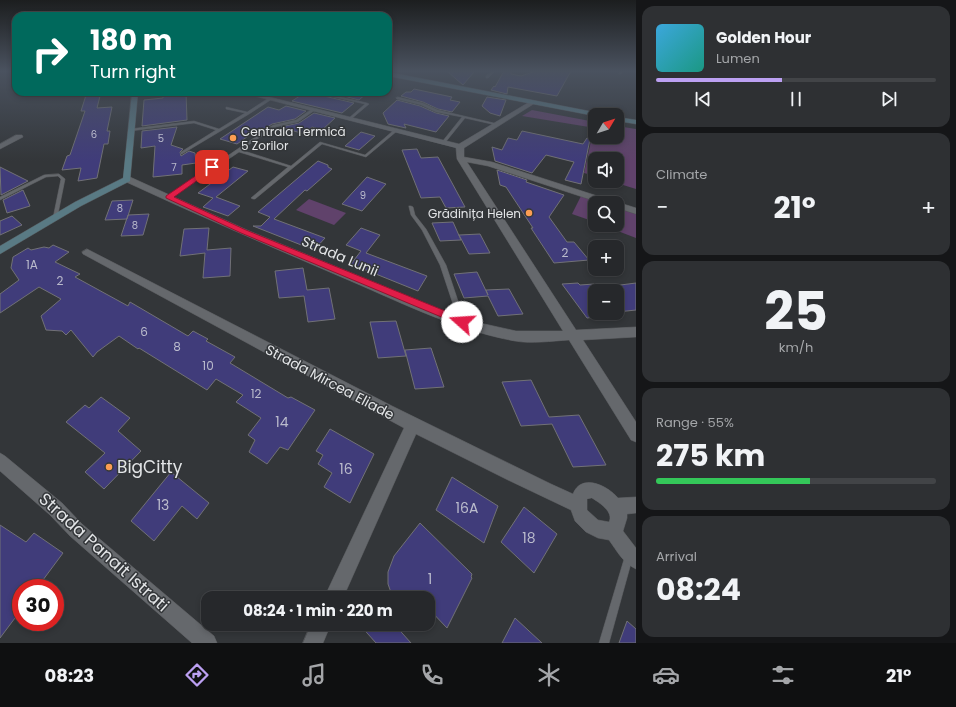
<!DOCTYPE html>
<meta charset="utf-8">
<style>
body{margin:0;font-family:Poppins,sans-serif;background:#2e3033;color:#f1f3f6;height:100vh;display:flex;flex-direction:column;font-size:15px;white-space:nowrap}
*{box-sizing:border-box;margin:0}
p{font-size:13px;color:#a4a6a9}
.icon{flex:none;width:22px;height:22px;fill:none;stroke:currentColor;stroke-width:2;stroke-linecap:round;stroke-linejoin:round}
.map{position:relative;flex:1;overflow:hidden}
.side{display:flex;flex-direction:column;gap:6px;padding:6px;background:#151618;width:320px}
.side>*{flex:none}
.guide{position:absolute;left:12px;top:12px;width:380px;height:84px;border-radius:12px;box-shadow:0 2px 6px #0003,0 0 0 1px #424447;background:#00695c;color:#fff;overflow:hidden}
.needle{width:26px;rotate:51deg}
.buttons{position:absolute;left:588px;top:108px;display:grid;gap:8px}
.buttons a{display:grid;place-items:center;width:36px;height:36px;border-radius:8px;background:#26282b;box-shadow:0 2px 6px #0003,0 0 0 1px #424447;font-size:20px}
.speed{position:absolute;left:12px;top:579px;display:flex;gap:8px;font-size:20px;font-weight:700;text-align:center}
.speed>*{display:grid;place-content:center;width:52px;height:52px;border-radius:50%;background:#26282b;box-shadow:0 2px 6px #0003,0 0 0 1px #424447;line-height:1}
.speed .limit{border:6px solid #d22;background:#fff;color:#111}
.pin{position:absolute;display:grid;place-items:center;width:34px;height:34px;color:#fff;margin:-17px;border-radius:8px;box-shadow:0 2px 6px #0006}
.me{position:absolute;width:44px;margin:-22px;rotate:289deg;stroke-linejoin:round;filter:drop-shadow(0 0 3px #0008)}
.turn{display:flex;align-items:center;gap:14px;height:84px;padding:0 12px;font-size:18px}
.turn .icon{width:52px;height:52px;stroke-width:2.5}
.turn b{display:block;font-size:28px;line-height:34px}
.big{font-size:30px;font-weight:700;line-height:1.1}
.side .widget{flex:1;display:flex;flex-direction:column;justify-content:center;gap:6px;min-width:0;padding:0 14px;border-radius:12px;background:#2e3033}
.side .dial{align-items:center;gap:0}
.dial b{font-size:52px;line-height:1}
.song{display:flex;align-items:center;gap:12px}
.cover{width:48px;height:48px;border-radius:6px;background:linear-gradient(135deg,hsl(200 70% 55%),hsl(170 70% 35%))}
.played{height:4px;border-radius:2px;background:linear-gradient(90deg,#bca0f2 45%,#424447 45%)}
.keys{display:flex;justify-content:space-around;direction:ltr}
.heat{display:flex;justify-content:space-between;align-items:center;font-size:22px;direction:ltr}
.charge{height:6px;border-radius:3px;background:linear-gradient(90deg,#34c759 55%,#424447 0)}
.trip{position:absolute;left:201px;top:591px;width:234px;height:40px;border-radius:12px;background:#26282b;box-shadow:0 2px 6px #0003,0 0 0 1px #424447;font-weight:700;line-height:40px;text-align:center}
.tabs{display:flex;height:64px;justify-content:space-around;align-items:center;background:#0f1011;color:#a4a6a9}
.tabs .icon{width:28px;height:28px}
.tabs .current{color:#bca0f2}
.tabs b{font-size:18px;color:#f1f3f6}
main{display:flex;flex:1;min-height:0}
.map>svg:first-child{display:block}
.green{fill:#60426b}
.building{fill:#403c7a;stroke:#717176}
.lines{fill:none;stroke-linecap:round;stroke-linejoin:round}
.lane-casing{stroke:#535558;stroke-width:1}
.street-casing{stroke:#535558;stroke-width:1}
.secondary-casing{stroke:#535558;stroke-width:1}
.lane{fill:#65686c;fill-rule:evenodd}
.street{fill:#65686c;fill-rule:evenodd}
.secondary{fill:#597a84;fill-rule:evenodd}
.route{fill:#e11d48;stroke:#92132f}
.poi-dot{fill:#fc9d53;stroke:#333639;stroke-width:1.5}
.labels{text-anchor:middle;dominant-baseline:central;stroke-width:3;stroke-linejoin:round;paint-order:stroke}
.far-number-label{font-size:10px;fill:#babbcc}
.far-poi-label{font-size:12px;fill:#e3e5e7;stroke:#333639;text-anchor:start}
.number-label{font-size:12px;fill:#babbcc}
.street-label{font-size:14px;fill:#e3e5e7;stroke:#333639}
.near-number-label{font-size:14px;fill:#babbcc}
.near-poi-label{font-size:17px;fill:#e3e5e7;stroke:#333639;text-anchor:start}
.near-street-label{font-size:17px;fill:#e3e5e7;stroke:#333639}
</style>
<main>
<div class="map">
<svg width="636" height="643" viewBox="0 0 636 643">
<rect width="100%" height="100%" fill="#333639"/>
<path class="green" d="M532 110 590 121 589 127 522 116Z
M595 123V137H617V126L636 129V189L610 181H617V159H595V176L584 173Z
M581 196 603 203H595V222L572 214Z
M309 199 346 213 334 225 296 210Z
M617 208 636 214V238L602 225H617Z"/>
<path class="building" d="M464 71H475L463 85 448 72Z
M504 71H511V74L521 76 536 71H571L557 96 508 87 507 94 491 90 494 86 495 87Z
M414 89 452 97 450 100 460 102 452 112 438 109 423 102 401 96 406 92H411Z
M87 92H101L97 108 112 107 107 131H110L108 144H104L97 178 78 181 81 168 62 170 67 156 70 155 85 111H81Z
M163 92H186L187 120 142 126 144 100 163 98Z
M306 92H317L322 93 324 96 354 103 342 113 292 101Z
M332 92H368L359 100 332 93Z
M487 97 506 100 500 116 490 113 482 106Z
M397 100 420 106 436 113 449 116 436 132 404 124 406 128 388 124 383 113Z
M286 106 306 111 295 119 272 124 255 135 251 134 237 144 220 139 268 107 279 110Z
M314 113 335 118 322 130 312 127 304 134 281 127 299 123Z
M177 127 171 145 183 149 180 152 181 156 189 151 195 153 196 163 182 165V174L153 177 155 146 141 148 142 131Z
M522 131 583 144 587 138 590 139 581 184 565 180 574 162 546 155 532 173 495 161 492 147 502 150 508 138 517 140Z
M361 132 375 136 359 150 345 146Z
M417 149 421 158 438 157 465 207 446 208 440 197 421 198 402 150Z
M318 161 328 165V167L332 169 307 191 305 190 274 219 325 238 314 250 253 226H261L270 217 258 212Z
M0 167 28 181 1 195Z
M233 167 248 171 216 197 240 206 228 216 203 207 213 198 198 193Z
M497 170 527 180 526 182 564 195 549 217 567 242H574L589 260 554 263 531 228H533L506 187 500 185Z
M367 177 386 184 362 211 342 204Z
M23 190 30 206 7 213 3 200Z
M133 200 127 219 105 220 112 201Z
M149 214 143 235 121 236 128 215Z
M12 216 22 225 0 235V221Z
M453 222 461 240 440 241 432 223Z
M209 228 207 250 231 248 230 276 203 278 205 253 180 256 184 229Z
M361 228 380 235 366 253 427 276 418 291 351 264 361 251 346 245Z
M480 234 490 253 469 254 459 235Z
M53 245 69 252 55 262 80 274 75 277 128 306 130 302 188 336 193 331 208 339 206 341 235 357 230 363 288 398 291 397 315 410 288 450 280 447 267 464 249 452 255 440 248 435 261 418 236 402 243 395 216 379 207 390 139 348 138 349 119 336 97 352 93 357 71 330 66 335 62 331 46 330 41 316 61 299 39 287 0 313V294L19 280 11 268 13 257 28 248 31 250 44 247 49 248Z
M303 268 307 290 329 288 335 319 308 322 304 296 279 298 275 271Z
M477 272 488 295 486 290 509 289 523 314 498 316 488 296 464 298 454 274Z
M578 283 580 285 594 284 597 288 636 283V310L617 312V291H595V313H617L618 314 587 318 562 284Z
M396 321 406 356 378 358 370 322Z
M431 348 444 387 415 389 405 350Z
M531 380 549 417 579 415 606 465 573 467 552 424 521 426 502 382Z
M101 397 130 418 118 431 141 451 104 489 85 472 105 453 66 422 85 405 89 408Z
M330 429 374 454 350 503 324 487 332 473 318 464 323 455 316 451Z
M171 472 209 503 197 519 182 506 154 541 131 521Z
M452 477 498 506 484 543 436 510Z
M524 507 557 534 534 573 501 542Z
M420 523 472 574 471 577 472 578 447 628 428 608V598H393L388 584V572L394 556Z
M0 525 26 542 34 533 63 553 37 588H21V610L0 638Z
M515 618 542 643H502Z
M627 621 636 629V643H619Z
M359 624H394L411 643H376Z"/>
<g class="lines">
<g class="lane-casing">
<path id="lane" d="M493 71H495L488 78H486V76Z
M621 71H623L621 74H619Z
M324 93 367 103 369 104 350 120H349V118L365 104 324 95Z
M398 97 423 103 438 110 498 124 496 125 465 118 444 144H442V142L462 117 436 112 421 105 397 99 396 98Z
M269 98 272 99 249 114 182 154H181V152L216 130 194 123 130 131 128 130 130 129 194 121 219 129 245 113 226 109V107L247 112Z
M312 109 315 110 298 122 275 127 241 150 291 166 320 142 365 155 394 130 397 131 366 157 322 144 255 199H253L251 198 288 167 239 152 171 198H167V197L273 125 296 120Z
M59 174 65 179 57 219H55L53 218 61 179 58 176 46 177 0 200V197L44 175Z
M409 206H411L413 207 415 215 426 229 446 265 465 322 464 324H460L459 322 440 265 422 230 411 215 409 207Z
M629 552 632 553 633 556 609 643H599L625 556 626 553Z"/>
</g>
<g class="street-casing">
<path id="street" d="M239 92H249L459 144 531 101H535V103L464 148V157L492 162 613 201 614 203 617 202 636 208V214L617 208V203H601L488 166 467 162 576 330 636 327V337L583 340 636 422V442L631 440 569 340C551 341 532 344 515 341 454 330 396 300 339 276 267 245 195 214 124 181L123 179 124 177H130L247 230 449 313 480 323 516 331H563L457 159 456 148Z
M16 135H22L23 137 0 149V144Z
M87 249 392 406 551 484 573 494C581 473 607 485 618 498L636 497V513L627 514V518L623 531 636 548V569C623 563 617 551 609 540L598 538 586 532 575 521 571 510 508 480 416 434 343 598H324L404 428 83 254 82 252ZM592 498C600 503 614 512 609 522L598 520 587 510V499Z
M0 453 5 456 62 503 82 524 214 636 217 643H192L70 536 50 515 0 471Z
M311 624H331L323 643H303Z"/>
</g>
<g class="secondary-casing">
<path id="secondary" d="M388 72 599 113 602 115H595V116L388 76Z
M132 92H138L130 181 81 206 0 254V246L75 202 123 178Z
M617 117 636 120V124L617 121Z"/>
</g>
<use href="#lane" class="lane"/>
<use href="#street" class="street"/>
<use href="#secondary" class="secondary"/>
</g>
<linearGradient id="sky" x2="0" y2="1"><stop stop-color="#1c1e1f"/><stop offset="0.44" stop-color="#4a525f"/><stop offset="1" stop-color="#4a525f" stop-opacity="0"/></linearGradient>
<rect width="636" height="161" fill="url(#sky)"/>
<path class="route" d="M210 166 216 167 174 197 246 230 465 319 466 322 465 324H458L241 233 166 198V196Z"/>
<g class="poi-dot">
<circle cx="233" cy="138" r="4"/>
<circle cx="529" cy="213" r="4"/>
<circle cx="109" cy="467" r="4"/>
</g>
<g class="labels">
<g class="far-number-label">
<text x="94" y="134">6</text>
<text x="161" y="138">5</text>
<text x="174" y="167">7</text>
<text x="363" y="195">9</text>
<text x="120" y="208">8</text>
<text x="135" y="225">8</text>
</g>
<g class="far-poi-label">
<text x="241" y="131">Centrala Termică<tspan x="241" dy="14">5 Zorilor</tspan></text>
<text x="521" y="213" text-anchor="end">Grădinița Helen</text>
</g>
<g class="number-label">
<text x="565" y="252">2</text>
<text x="32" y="264">1A</text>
<text x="60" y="280">2</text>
<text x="144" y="331">6</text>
<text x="177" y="346">8</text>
<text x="208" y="365">10</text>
<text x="256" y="393">12</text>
</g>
<g class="street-label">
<text transform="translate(340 256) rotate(23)">Strada Lunii</text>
<text transform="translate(330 382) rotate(28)">Strada Mircea Eliade</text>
</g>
<g class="near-number-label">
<text x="282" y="422">14</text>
<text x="346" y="469">16</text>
<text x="163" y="505">13</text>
<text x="467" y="508">16A</text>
<text x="529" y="538">18</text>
<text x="430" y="579">1</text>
</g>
<g class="near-poi-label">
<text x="117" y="467">BigCitty</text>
</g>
<g class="near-street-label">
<text transform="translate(104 552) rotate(42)">Strada Panait Istrati</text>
</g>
</g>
</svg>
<div class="buttons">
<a><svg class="needle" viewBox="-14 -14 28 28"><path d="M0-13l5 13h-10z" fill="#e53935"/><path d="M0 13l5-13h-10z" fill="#a4a6a9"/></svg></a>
<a><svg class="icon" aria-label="sound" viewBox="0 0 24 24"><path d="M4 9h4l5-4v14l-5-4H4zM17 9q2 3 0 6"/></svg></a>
<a><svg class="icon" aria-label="search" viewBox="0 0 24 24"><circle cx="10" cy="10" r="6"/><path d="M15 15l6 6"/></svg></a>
<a>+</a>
<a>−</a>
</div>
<div class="speed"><div class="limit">30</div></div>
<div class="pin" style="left:212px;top:167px;background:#d93025"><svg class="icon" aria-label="arrive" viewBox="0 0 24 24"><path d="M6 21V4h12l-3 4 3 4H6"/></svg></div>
<svg class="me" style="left:462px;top:322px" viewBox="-20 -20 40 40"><circle r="19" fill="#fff"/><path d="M0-13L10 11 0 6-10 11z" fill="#e11d48"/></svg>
<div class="trip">08:24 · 1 min · 220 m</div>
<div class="guide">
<div class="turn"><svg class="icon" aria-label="right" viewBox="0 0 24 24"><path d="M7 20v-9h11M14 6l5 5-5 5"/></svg><div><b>180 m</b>Turn right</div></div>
</div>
</div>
<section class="side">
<div class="widget">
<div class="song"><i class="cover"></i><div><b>Golden Hour</b><p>Lumen</p></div></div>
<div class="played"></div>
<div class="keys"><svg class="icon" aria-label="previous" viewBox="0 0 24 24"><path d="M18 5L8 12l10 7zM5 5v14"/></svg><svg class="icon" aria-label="pause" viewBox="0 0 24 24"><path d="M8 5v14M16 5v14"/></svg><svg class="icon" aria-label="next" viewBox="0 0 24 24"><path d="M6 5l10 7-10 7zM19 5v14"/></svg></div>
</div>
<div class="widget"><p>Climate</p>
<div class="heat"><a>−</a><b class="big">21°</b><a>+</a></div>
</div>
<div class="widget dial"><b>25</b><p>km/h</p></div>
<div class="widget"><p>Range · 55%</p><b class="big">275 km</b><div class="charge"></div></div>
<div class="widget"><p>Arrival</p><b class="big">08:24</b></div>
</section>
</main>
<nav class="tabs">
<b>08:23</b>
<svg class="icon current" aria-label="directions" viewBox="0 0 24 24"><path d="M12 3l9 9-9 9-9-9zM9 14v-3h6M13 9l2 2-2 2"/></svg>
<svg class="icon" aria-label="music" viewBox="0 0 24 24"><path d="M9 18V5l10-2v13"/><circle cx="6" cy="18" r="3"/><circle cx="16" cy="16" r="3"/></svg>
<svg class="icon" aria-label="phone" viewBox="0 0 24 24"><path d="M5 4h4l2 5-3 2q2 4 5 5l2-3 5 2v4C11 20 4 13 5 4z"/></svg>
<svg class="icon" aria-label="climate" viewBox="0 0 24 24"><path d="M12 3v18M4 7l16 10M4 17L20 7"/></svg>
<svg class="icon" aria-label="car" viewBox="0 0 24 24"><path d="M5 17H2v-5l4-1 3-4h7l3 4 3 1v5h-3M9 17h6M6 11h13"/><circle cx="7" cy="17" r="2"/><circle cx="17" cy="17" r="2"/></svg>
<svg class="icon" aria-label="filters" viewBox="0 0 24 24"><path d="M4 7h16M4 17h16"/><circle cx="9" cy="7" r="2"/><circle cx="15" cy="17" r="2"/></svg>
<b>21°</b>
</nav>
